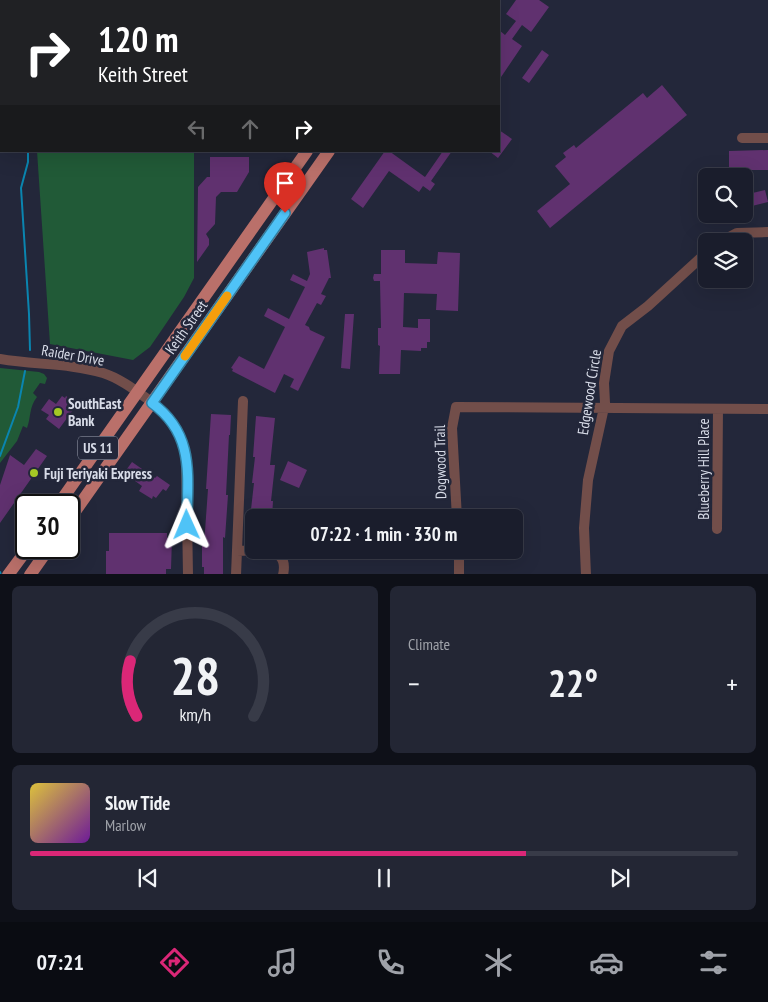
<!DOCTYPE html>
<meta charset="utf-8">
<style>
body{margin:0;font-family:"PT Sans Narrow",sans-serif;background:#232634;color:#f1f3f6;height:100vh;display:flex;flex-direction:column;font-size:19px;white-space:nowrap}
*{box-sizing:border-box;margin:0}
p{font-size:16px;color:#9fa2a9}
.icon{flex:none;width:28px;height:28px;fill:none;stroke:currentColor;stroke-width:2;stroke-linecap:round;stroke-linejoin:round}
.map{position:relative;height:574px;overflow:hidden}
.side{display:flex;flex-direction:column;gap:12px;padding:12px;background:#0e1018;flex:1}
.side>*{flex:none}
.guide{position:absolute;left:0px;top:0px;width:500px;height:152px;box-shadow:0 5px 20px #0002,0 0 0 1px #383b48;background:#202124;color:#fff;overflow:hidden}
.buttons{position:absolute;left:698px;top:168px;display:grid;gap:10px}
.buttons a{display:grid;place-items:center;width:55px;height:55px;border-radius:8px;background:#1a1d2c;box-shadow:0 5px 20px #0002,0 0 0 1px #383b48;font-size:25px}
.speed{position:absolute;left:15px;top:494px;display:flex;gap:10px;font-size:25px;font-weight:700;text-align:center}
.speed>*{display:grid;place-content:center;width:65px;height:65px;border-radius:50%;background:#1a1d2c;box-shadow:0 5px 20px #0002,0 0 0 1px #383b48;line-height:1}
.speed .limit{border:2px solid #111;border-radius:8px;background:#fff;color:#111}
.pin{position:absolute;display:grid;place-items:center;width:42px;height:42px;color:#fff;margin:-51px -21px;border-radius:50% 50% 50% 0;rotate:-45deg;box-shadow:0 0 5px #0007}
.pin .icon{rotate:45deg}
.me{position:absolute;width:55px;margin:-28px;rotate:359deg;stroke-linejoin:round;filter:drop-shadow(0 0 4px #0008)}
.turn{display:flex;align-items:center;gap:18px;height:105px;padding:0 15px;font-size:22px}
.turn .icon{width:65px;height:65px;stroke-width:2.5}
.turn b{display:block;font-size:35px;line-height:42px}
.lanes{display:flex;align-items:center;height:48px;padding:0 15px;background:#0003;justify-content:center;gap:25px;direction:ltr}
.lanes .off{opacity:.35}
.big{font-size:38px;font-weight:700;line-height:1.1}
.side .widget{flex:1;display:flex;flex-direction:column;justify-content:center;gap:8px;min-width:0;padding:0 18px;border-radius:8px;background:#232634}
.side .dial{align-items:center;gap:0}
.dial svg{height:130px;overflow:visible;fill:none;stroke:#383b48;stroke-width:7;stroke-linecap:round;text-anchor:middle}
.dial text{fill:#f1f3f6;stroke:none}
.song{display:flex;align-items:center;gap:15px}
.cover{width:60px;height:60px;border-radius:8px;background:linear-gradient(135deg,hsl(50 70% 55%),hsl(280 70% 35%))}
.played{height:5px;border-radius:2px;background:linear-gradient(90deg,#db2777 70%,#383b48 70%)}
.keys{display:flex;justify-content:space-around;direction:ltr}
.heat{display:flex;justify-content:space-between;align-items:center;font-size:28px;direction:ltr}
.side .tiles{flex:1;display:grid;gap:12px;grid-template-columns:1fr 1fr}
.widget:last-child{grid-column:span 2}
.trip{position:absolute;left:245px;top:509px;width:278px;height:50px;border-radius:8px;background:#1a1d2c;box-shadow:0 5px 20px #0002,0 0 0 1px #383b48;font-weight:700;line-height:50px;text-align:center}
.tab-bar{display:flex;height:80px;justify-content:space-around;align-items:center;background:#0a0c12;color:#9fa2a9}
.tab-bar .icon{width:35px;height:35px}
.tab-bar .current{color:#db2777}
.tab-bar b{font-size:22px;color:#f1f3f6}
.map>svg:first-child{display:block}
.green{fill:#215a37}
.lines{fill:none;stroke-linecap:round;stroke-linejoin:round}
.stream{stroke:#0a85af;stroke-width:2}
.building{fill:#60316f}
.minor{stroke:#724e4a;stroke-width:10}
.major{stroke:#ba706a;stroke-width:12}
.route-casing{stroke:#337fa1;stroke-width:12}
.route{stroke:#4fc3f7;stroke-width:9}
.slow{stroke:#f59e0b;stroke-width:9}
.poi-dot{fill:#a4c825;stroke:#23273a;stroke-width:2}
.labels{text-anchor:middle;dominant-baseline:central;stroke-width:5;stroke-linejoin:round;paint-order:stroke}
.shield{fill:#23273a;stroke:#a2a6b4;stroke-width:1}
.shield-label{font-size:14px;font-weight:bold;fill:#d8dce8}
.street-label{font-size:15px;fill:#d8dce8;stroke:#23273a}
.poi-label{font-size:15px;font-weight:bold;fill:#d8dce8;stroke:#23273a;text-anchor:start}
</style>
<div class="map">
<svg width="768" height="575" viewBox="0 0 768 575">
<rect width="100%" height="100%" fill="#23273a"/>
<path class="green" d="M28 0H194V1H28Z
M37 151H194V278L184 297 161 331 150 347 133 360 50 344Z
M0 368 39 372 44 374 47 378 45 384 40 383 33 393 37 397C29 407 31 417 27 428L23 426 17 441 0 463Z"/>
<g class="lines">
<path class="stream" d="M20 0V1
M28 151V162L21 188 29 314 30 350
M0 456 18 407 25 371
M0 572 1 575"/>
</g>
<path class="building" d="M516 0H539L549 7 531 32 522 25 512 39 522 46 499 80V30L505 35 516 21 506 14Z
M542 50 549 55 529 83 522 78Z
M662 85 687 115 550 228 537 211 570 184 555 166 566 157 563 153 574 145 576 148 643 93 647 98Z
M499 130 512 139 498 158 489 151H499Z
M768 150V170H729V151Z
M385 151H389L425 177 443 151H452L431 181 435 184 430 191 423 186 419 192 389 171 363 208 351 199Z
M210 157H249V172L237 192H221L216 197 215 224 206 234 209 239V245L197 262 198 187 207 177H210Z
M765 190 768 202 744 208V195Z
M324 248V250H327L331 278H329L321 294 326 296 321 305 317 303 305 325 309 327 310 330 325 337 298 391 290 387 294 379 284 374 275 393 232 371 233 369 231 368 239 356 264 369 285 327 264 316 268 308 289 319 305 287 290 280 293 274 307 281 310 274 307 252Z
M381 250H405V263L437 264 438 252 460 253 458 311 436 310 437 294 404 293 403 327 418 328V319H430V342H427V348H421V351L401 350 400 374H379L380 346 378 345V328H381L380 281H374L373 278 374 274H381Z
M345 314H354L350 369 341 368Z
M62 396 65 398 66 396 72 400 71 402 76 406 59 429 46 419 49 415 41 410 49 399 56 404Z
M211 414 231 415 230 435H229L226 495H228L225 538 223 537V575H204V567H202V545H204L208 489H206Z
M256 416 275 418 270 465H275L271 501H273L272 518H254V536H248L254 483H252L255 457H253Z
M36 449 47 456 0 523V485L10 455 24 465Z
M288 461 307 470 299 488 280 480Z
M132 462 155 478 157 476 170 485 166 491 163 489 156 498 153 496 152 499 139 491 142 486 124 473Z
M109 533H167V538H172L171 569H166V575H106V551H109Z"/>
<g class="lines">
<path class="minor" d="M306 0 308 1
M742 138H768
M722 241 737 233 768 232
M0 359C34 365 70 363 103 373 119 378 135 390 149 400 170 416 180 429 186 456L188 575
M457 518 452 428 456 407 768 409
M717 529 718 409
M261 550C278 551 287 557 283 575
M459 550V575
M237 551 260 550
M236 575 243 401
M586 575 584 528 588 480 605 403 604 383 609 351 622 326 648 306 706 253"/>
<path class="major" d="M413 1 414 0
M435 1 436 0
M58 505 307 151
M69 520 329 151
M8 575 28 548
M30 575 49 548"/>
</g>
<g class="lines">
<g class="route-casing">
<path id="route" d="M187 525C187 477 196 435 152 403L285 213"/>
</g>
<use href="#route" class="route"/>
<path class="slow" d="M185 356 227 296"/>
</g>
<g class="poi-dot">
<circle cx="58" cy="412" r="5"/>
<circle cx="34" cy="473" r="5"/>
</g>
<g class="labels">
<rect class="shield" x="78" y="436.5" width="40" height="23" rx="4"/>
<g class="shield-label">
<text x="98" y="448">US 11</text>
</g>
<g class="street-label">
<text transform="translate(186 327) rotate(-55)">Keith Street</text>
<text transform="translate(73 355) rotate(10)">Raider Drive</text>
<text transform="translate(589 392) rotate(-81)">Edgewood Circle</text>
<text transform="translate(440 462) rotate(-91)">Dogwood Trail</text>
<text transform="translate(703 469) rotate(-90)">Blueberry Hill Place</text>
</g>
<g class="poi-label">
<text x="68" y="403">SouthEast<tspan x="68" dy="17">Bank</tspan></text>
<text x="44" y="473">Fuji Teriyaki Express</text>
</g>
</g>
</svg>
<div class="buttons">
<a><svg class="icon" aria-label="search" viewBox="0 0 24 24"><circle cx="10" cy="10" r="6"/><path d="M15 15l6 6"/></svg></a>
<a><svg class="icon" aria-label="layers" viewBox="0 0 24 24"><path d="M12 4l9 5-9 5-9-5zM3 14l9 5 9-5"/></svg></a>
</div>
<div class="speed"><div class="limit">30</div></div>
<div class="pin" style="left:285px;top:213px;background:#d93025"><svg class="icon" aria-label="arrive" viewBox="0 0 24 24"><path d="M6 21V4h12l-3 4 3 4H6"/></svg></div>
<svg class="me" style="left:187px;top:525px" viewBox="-20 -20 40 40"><path d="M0-17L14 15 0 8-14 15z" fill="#4fc3f7" stroke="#fff" stroke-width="4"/></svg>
<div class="trip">07:22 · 1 min · 330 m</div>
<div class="guide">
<div class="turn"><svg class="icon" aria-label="right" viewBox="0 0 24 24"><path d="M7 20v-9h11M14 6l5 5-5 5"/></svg><div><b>120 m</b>Keith Street</div></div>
<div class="lanes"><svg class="icon off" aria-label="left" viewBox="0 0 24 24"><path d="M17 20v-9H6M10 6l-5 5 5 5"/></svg><svg class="icon off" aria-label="ahead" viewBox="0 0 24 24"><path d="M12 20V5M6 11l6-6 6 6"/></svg><svg class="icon" aria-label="right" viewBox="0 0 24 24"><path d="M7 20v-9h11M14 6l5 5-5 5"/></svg></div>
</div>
</div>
<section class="side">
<div class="tiles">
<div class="widget dial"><svg viewBox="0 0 100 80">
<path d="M14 69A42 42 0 1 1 86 69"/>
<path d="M14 69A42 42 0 0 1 10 35" stroke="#db2777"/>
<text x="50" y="56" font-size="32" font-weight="700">28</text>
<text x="50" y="72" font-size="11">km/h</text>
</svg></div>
<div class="widget"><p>Climate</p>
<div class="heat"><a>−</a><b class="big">22°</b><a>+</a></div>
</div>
<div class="widget">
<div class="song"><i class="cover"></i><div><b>Slow Tide</b><p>Marlow</p></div></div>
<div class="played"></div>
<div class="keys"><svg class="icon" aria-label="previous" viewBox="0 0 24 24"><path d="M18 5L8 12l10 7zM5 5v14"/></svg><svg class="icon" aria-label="pause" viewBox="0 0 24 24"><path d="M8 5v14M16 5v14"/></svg><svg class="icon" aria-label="next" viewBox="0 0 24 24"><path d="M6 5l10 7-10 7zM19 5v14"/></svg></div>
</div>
</div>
</section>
<nav class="tab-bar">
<b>07:21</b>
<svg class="icon current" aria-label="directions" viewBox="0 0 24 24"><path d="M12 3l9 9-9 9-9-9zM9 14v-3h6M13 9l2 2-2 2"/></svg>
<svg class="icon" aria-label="music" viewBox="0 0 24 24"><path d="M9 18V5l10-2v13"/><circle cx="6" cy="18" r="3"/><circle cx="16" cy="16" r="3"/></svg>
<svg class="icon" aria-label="phone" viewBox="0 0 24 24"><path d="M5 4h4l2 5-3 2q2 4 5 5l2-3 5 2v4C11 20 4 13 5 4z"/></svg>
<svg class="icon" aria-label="climate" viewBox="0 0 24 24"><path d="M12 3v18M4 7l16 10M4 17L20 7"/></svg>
<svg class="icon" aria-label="car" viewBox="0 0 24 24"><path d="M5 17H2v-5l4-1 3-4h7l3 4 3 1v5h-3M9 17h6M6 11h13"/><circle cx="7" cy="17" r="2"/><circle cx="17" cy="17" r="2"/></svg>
<svg class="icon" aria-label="filters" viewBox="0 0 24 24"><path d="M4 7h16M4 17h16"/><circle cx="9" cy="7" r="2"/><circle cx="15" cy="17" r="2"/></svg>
</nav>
